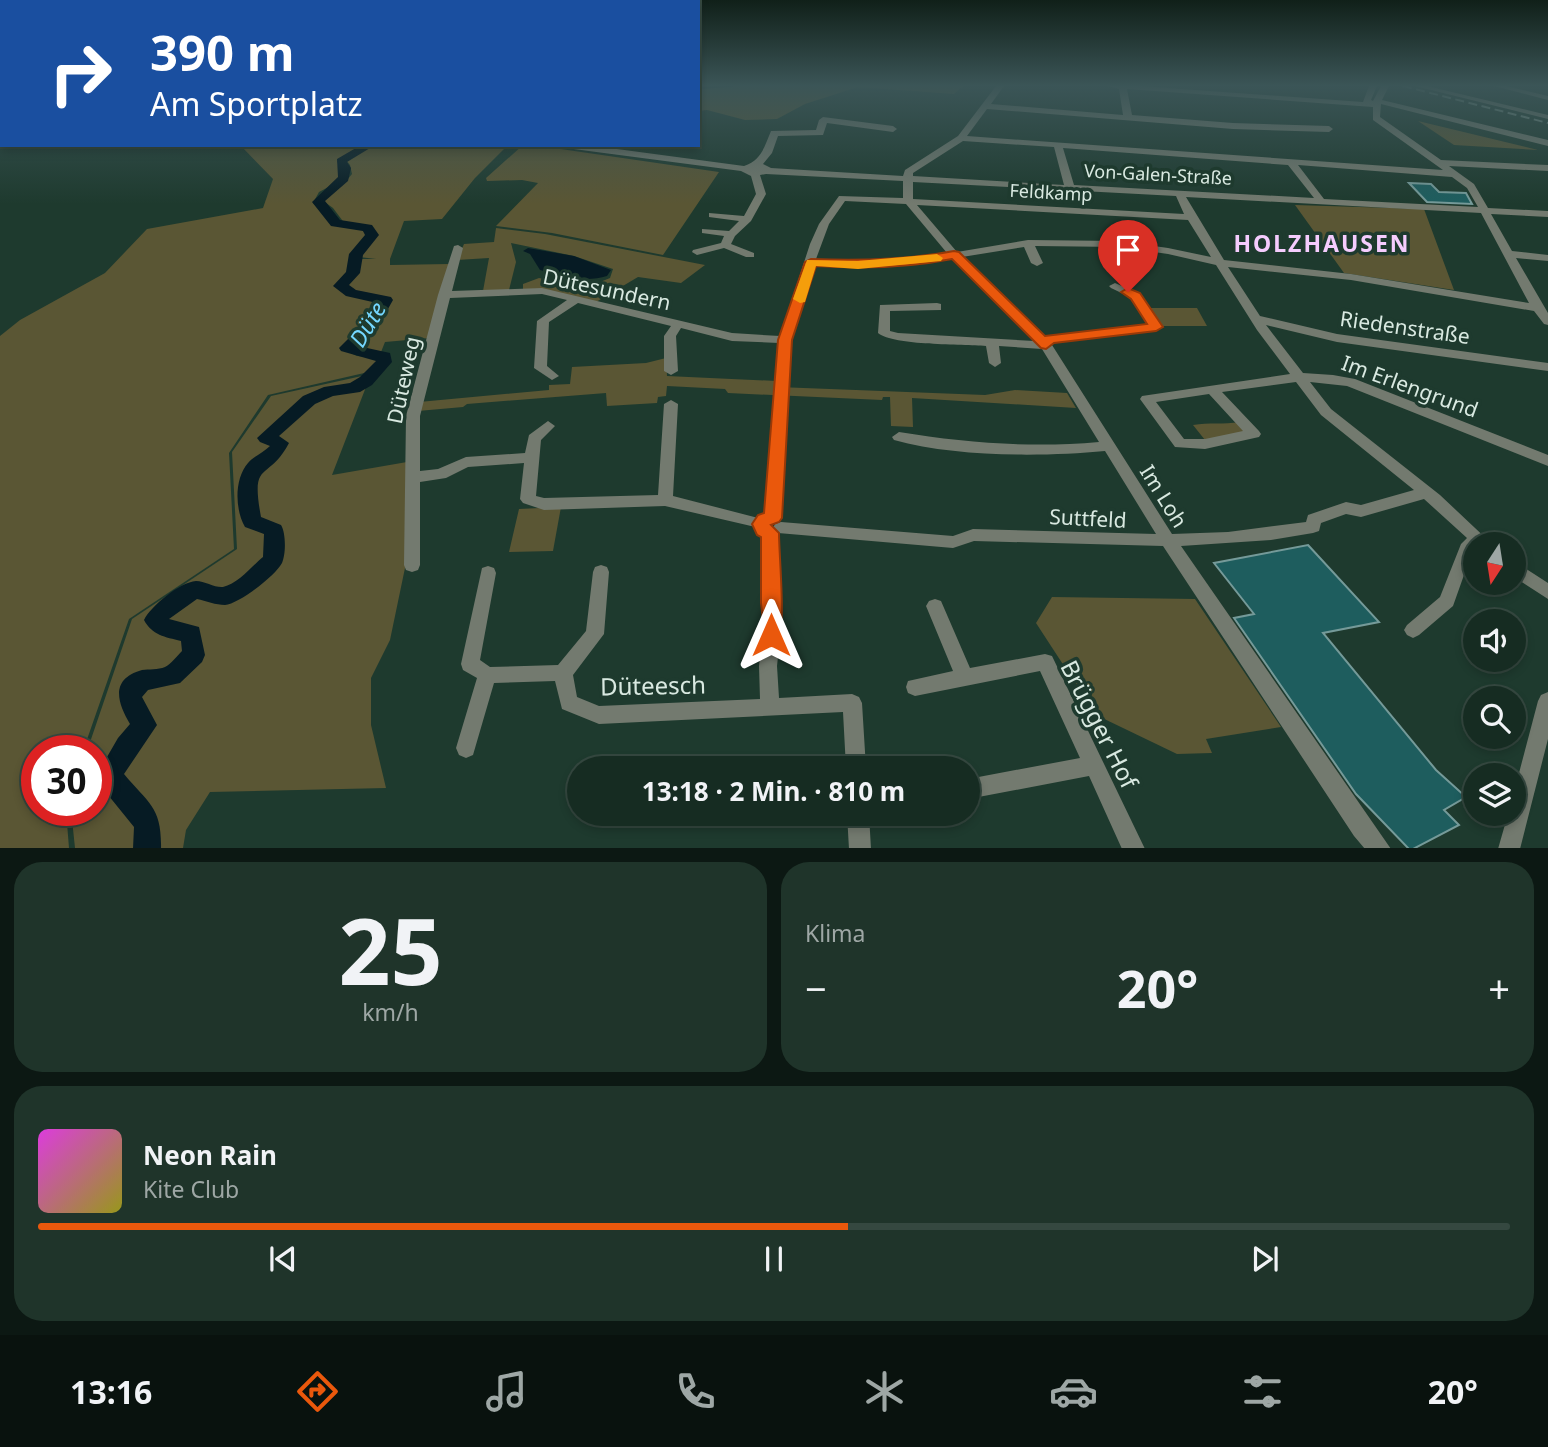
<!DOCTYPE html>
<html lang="de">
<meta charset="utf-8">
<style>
body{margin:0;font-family:"Noto Sans",sans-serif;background:#1f342a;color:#f1f3f6;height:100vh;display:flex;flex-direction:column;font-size:26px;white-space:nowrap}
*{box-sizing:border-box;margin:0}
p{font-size:23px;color:#9ea7a5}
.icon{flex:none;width:38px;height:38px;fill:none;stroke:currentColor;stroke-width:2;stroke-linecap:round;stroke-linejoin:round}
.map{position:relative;height:848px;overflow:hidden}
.details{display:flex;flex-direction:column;gap:14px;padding:14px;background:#0c1813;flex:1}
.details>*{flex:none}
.hud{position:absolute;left:0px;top:0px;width:700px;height:147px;box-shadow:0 4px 10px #0003,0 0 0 2px #354840;background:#1a4fa0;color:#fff;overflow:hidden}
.needle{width:46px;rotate:192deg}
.controls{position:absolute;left:1463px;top:532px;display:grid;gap:14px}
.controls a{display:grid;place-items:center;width:63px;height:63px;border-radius:50%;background:#162c22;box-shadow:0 4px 10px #0003,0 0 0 2px #354840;font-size:35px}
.speed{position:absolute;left:21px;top:735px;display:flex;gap:14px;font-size:35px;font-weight:700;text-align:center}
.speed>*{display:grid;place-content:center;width:91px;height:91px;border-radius:50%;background:#162c22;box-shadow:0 4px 10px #0003,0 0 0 2px #354840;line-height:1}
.speed .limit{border:10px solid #d22;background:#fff;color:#111}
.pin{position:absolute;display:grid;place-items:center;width:60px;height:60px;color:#fff;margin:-72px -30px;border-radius:50% 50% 50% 0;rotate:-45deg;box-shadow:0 0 7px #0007}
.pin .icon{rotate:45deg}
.me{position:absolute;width:77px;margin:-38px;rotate:0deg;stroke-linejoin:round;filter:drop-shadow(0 0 5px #0008)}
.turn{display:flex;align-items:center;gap:24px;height:147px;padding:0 35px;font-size:32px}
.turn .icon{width:91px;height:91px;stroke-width:2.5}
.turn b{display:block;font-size:49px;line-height:60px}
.big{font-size:52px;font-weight:700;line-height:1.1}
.details .widget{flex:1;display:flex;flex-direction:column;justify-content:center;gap:10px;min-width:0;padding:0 24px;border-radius:28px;background:#1f342a}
.details .dial{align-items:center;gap:0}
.dial b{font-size:91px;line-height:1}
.song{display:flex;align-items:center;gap:21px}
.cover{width:84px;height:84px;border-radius:10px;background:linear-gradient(135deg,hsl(300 70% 55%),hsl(60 70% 35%))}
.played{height:7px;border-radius:4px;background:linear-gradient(90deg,#ea580c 55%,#354840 55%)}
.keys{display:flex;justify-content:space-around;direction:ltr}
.heat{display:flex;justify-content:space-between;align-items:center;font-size:38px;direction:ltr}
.details .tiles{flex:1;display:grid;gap:14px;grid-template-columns:1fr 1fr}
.widget:last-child{grid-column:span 2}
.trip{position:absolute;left:567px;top:756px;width:413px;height:70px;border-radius:35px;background:#162c22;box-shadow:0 4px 10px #0003,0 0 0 2px #354840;font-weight:700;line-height:70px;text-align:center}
.tabs{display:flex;height:112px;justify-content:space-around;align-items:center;background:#09120e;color:#9ea7a5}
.tabs .icon{width:49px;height:49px}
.tabs .active{color:#ea580c}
.tabs b{font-size:32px;color:#f1f3f6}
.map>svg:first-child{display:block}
.green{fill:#5a5634}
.water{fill:#061b24}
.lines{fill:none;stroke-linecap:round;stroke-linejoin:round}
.stream{stroke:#061b24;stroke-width:2}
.river{fill:#061b24;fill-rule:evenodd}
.building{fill:#1e5d5e;stroke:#759a99;stroke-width:2}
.minor{fill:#737a6f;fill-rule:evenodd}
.rail{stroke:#788f85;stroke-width:2;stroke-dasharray:9 4.5;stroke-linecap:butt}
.route{fill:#ea580c;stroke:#983908;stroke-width:2}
.slow{fill:#f59e0b}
.labels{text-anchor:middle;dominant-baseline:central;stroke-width:7;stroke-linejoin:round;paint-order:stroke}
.far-street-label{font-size:18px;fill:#d9e9e1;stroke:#1e3a2e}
.street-label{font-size:21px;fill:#d9e9e1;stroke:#1e3a2e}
.far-district-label{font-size:23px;font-weight:bold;letter-spacing:2px;fill:#f5ccfe;stroke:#1e3a2e}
.water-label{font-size:23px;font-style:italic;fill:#74d7ff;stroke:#1e3a2e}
.near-street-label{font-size:24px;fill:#d9e9e1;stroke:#1e3a2e}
</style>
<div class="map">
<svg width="1548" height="849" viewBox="0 0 1548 849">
<rect width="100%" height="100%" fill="#1e3a2e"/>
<path class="green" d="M698 86H963L954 94 858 87 805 104 777 119 745 120 707 110 698 111Z
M1418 121 1538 150 1454 145Z
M244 145 367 146 337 161 342 172 338 182 319 192 313 203 325 214 331 225 362 230 368 236 351 255 350 273 337 287 347 295 381 302 371 321 342 349 357 356 379 358 373 371 268 395 229 453 234 549 129 619 83 751H37V810H66L69 848H0V336L20 320 105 273 147 229 263 208 273 179 242 147Z
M374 145H508L475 178 442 219 404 221 390 259V265L449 264 430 338 385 342 381 352 353 346 380 320 391 299 351 293 340 286 353 273 356 259H376L359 257V254L377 235 371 226 345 224 333 208 322 200C330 188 344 186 352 174L350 165 346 160Z
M523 145H533L719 172 663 255 552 233 496 226 538 183 522 180 487 181 486 178Z
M1295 205 1424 209 1454 290 1344 273Z
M496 228 545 234 705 265 681 283 638 277 596 302 523 290V284L539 278 585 288 610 278 613 269 574 256 511 243 516 262 509 290 483 291 489 258 457 260 464 244 494 242Z
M1147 308H1197L1207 326H1158Z
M666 358 667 376 777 381 778 387 985 395 1015 390 1067 393 1076 408 912 398 913 427 891 426 890 397H883L882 400 728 393 725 389 667 386 666 396 658 397 657 403 607 406 606 393 467 404 463 407 418 411 419 402 549 390V385L570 384 572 367 646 363Z
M371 374 332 475 407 462 405 568 390 640 371 678V725L386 788 210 792 186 830 183 848H75L71 810H96V751H87L132 619 237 549 232 452 271 396Z
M1240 422 1250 433 1205 440 1193 425C1209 422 1223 425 1240 422Z
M561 507 553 551 509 552 519 509Z
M1052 597 1195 599 1281 727 1206 739 1212 753 1177 754 1096 715 1036 623Z"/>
<path class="water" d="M528 248 574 256 611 270 607 276C585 283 561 276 540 270L530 254 523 251Z"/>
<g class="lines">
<path class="stream" d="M698 88 732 86"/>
<path class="river" d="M361 145H375L347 162 351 168 348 181 325 201 340 220 372 225 379 235 363 255 360 273 349 285 356 290 391 297 393 300 380 323 358 346 390 353 392 362 372 385 360 392 333 396 315 404 279 436 289 443C268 483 250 458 261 517L281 525C286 533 286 554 282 563 276 575 239 604 225 605 216 605 206 601 197 599L169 619 199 627 205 655 202 662 180 683 148 690 142 697 157 725 124 774C149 804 162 807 161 849H133L134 827 100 785 96 776 118 738 130 724C117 702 110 679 142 670 149 669 158 670 165 667 171 664 177 656 182 651L181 641C165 637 152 635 144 620 151 606 180 582 196 581 205 581 215 588 223 587 238 584 252 566 263 557L264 534 245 527C235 510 234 479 248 463 254 456 263 453 270 446L260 442 257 438 303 396 324 387 350 383 360 377 376 361 341 351 339 348 369 318 377 303 346 296 333 286 346 272 349 254 365 235 363 231 331 226 312 202 338 177 337 159Z"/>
</g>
<path class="building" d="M1409 183 1431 184 1439 192 1466 193 1472 204 1427 202Z
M1308 545 1379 622 1323 633 1436 770 1466 797 1444 810 1459 825 1413 849H1409L1356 794 1234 618 1254 614 1214 563Z"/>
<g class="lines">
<path class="minor" d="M0 86H2L0 91Z
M996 86H1004L991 104 1123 115 1119 89 1108 86H1140L1363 102 1369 86H1377L1371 100 1373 101 1381 86H1389L1382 100 1548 140V146L1381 104 1380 117 1441 160 1548 165V171L1449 166 1474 184 1488 208 1548 211V217L1491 214 1512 251 1548 255V261L1516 258 1548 313V325L1544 324 1534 311 1351 280 1228 267 1260 316 1337 334 1548 363V371L1337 342 1266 325 1303 373 1333 375 1355 379 1548 455V466L1347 386 1310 382 1331 409 1440 495 1492 544H1475L1453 606 1419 635 1413 638 1407 635 1404 630 1407 625 1440 597 1461 544 1467 538 1424 499 1361 517 1346 514 1321 523 1319 531 1313 533 1271 540 1181 546 1391 849H1365L1354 836 1163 546 974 541 953 548 778 533 779 603 782 620 777 666 779 698 852 694 859 697 862 703 866 768H846L843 712 599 724 562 709 555 681 494 683 473 755 466 758 459 755 456 748 477 678 463 670 461 664 482 568 488 566 494 568 496 573 480 660 490 667 558 665 586 631 593 572 595 567 601 565 607 567 609 572 604 634 573 675 577 697 599 706 760 699 759 666 764 620 761 603 762 533 764 529 665 506 544 510 523 503 520 499 524 463 468 467 446 478 420 482V565L418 570 412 572 406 570 404 565 406 416 438 295 454 246 458 245 463 248 452 291 542 288 732 333 780 336 810 244 819 224 839 196 903 198V181L766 174 760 175 766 194 751 221 735 236 731 244 754 253V257H746L724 248 697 255 692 252 693 250 721 243 724 236 702 233V229L729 231 739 221 709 217V213L744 216 756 194 751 176 741 171 566 148 562 145H587L744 166C762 160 764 147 771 131L816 130 819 120 823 117 893 126 897 129 893 132 827 123 823 135 778 136 772 153 763 164 771 168 903 176 905 170 958 136ZM1127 89 1373 107V120L1443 170 967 136 987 109 1233 129 1329 132 1333 129 1329 126 1233 123 1132 115ZM963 141 1054 147 1064 185 913 176V173ZM1063 148 1288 165 1314 198 1074 185ZM1298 165 1452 177 1467 188 1478 207 1324 199ZM913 182 1176 196 1184 214 913 199ZM1186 197 1481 213 1529 303 1351 274 1224 260ZM845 201 906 204 947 253 858 262 816 259 829 224ZM917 205 1188 220 1211 257 1168 248 1119 241 1028 240 957 252ZM1035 246 1119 247 1168 254 1216 265 1257 330 1290 374 1142 396 1140 399 1175 447 1205 449 1259 437 1261 434 1259 431 1222 392 1296 382 1321 415 1414 490 1361 505 1346 502 1308 515 1306 522 1228 532 1172 534 1052 345 1054 342 1156 331 1162 327 1140 294 1115 283 1109 286 1111 288 1132 298 1148 324 1044 337 962 257 1024 247 1031 263 1037 266 1043 263ZM952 259 1034 341 898 333 890 331V311L941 310V304L937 303 880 305 878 333C894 346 963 344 986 346L989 363 995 367 1001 363 999 346 1042 349 1099 442C1032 448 966 443 899 432L892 437 894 440C955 457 1041 457 1105 451L1156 534 973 529 953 536 781 522 775 524 773 528H767L768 522H779L781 518 791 340 814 265 858 268ZM542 294 567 300 537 321 534 368 552 380 559 376 547 366 549 322 578 303 671 326 664 336V371L671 375 678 371 676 336 681 328 732 341 779 343 766 520 673 496 678 404 671 400 664 404 658 495 544 498 536 496 541 440 555 426 548 421 529 435 525 453 466 457 438 469 420 471V416L450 298ZM1209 394 1243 431 1205 439H1184L1156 402Z
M1415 86H1427L1548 115V119Z
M1494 86H1506L1548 96V100Z
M1514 561 1548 583V599L1514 577Z
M935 599 941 601 970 668 1045 654 1052 656 1145 849H1122L1089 776 968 799V779L1080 758 1040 671 915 696 908 693 906 687 908 681 953 671 926 606 929 601Z
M1548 692V739L1520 849H1498L1508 814H1514V792L1538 701 1541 695Z
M847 814H869L871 849H849Z"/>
<path class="rail" d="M1403 86 1548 123"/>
</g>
<linearGradient id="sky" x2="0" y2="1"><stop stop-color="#102019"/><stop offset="0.42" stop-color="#3b5557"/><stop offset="1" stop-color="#3b5557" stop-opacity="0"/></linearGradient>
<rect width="1548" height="204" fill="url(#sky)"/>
<path class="route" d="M954 251 959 252 1045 336 1147 324 1131 299 1121 292 1128 288 1140 293 1163 327 1156 331 1054 343 1046 349 1041 348 952 259C907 268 862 269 816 266L792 340 782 518 779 522 771 525 779 533C779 557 786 624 778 641L771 644 763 641 761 635 763 620 761 603V537L757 535 752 524 758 515 764 513 778 340 805 262 811 259C860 261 907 260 954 251Z"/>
<path class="slow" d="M937 254 943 258 941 261 858 269 816 266 805 302 800 303 793 299 807 260 858 261Z"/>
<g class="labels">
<g class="far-street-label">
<text transform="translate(1158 174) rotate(3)">Von-Galen-Straße</text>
<text transform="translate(1051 192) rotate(3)">Feldkamp</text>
</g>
<g class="street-label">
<text transform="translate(607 289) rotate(12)">Dütesundern</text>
<text transform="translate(1405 327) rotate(8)">Riedenstraße</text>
<text transform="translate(403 380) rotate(-78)">Düteweg</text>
<text transform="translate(1410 386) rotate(20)">Im Erlengrund</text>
<text transform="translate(1164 496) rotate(58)">Im Loh</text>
<text transform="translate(1088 518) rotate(3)">Suttfeld</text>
</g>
<g class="far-district-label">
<text x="1322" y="243">HOLZHAUSEN</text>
</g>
<g class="water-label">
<text transform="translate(367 324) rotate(-59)">Düte</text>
</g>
<g class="near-street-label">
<text transform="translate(653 685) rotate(-1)">Düteesch</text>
<text transform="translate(1100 724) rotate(63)">Brügger Hof</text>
</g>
</g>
</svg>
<div class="controls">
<a><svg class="needle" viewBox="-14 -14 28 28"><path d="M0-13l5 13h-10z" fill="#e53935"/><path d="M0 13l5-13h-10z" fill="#9ea7a5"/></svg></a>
<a><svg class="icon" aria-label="sound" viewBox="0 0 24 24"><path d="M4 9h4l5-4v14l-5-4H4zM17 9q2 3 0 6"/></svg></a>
<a><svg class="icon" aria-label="search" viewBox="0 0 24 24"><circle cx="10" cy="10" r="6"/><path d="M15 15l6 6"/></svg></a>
<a><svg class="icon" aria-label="layers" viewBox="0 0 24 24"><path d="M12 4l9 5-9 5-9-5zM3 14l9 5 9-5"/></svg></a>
</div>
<div class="speed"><div class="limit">30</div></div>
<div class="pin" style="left:1128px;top:292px;background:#d93025"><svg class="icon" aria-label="arrive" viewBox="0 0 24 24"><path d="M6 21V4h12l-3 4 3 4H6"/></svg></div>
<svg class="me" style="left:771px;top:635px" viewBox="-20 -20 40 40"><path d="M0-17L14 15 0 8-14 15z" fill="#ea580c" stroke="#fff" stroke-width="4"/></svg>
<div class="trip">13:18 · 2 Min. · 810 m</div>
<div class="hud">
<div class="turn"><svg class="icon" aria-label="right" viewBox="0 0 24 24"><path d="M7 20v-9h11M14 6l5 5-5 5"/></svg><div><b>390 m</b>Am Sportplatz</div></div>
</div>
</div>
<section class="details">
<div class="tiles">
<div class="widget dial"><b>25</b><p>km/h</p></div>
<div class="widget"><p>Klima</p>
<div class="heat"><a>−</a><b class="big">20°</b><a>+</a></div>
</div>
<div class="widget">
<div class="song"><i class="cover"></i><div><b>Neon Rain</b><p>Kite Club</p></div></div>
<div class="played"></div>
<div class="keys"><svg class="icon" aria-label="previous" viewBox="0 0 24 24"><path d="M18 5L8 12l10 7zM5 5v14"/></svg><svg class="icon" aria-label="pause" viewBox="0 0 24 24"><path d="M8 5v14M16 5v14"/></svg><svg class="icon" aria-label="next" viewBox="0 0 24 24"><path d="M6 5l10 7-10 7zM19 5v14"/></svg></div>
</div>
</div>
</section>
<nav class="tabs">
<b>13:16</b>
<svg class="icon active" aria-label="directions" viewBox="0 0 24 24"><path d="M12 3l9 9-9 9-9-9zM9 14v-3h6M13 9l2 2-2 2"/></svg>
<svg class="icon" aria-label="music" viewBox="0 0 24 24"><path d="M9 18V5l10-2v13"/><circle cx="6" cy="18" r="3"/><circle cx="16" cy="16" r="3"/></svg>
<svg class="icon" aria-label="phone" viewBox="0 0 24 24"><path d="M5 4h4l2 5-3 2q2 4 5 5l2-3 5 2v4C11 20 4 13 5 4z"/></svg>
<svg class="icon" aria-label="climate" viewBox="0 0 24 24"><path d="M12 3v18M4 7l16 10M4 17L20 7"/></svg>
<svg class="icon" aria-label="car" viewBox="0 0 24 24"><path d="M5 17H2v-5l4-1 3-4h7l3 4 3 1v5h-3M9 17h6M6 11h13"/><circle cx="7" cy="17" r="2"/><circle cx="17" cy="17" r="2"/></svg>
<svg class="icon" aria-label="filters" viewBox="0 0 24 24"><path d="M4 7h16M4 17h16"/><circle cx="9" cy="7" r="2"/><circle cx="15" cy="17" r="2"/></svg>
<b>20°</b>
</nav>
